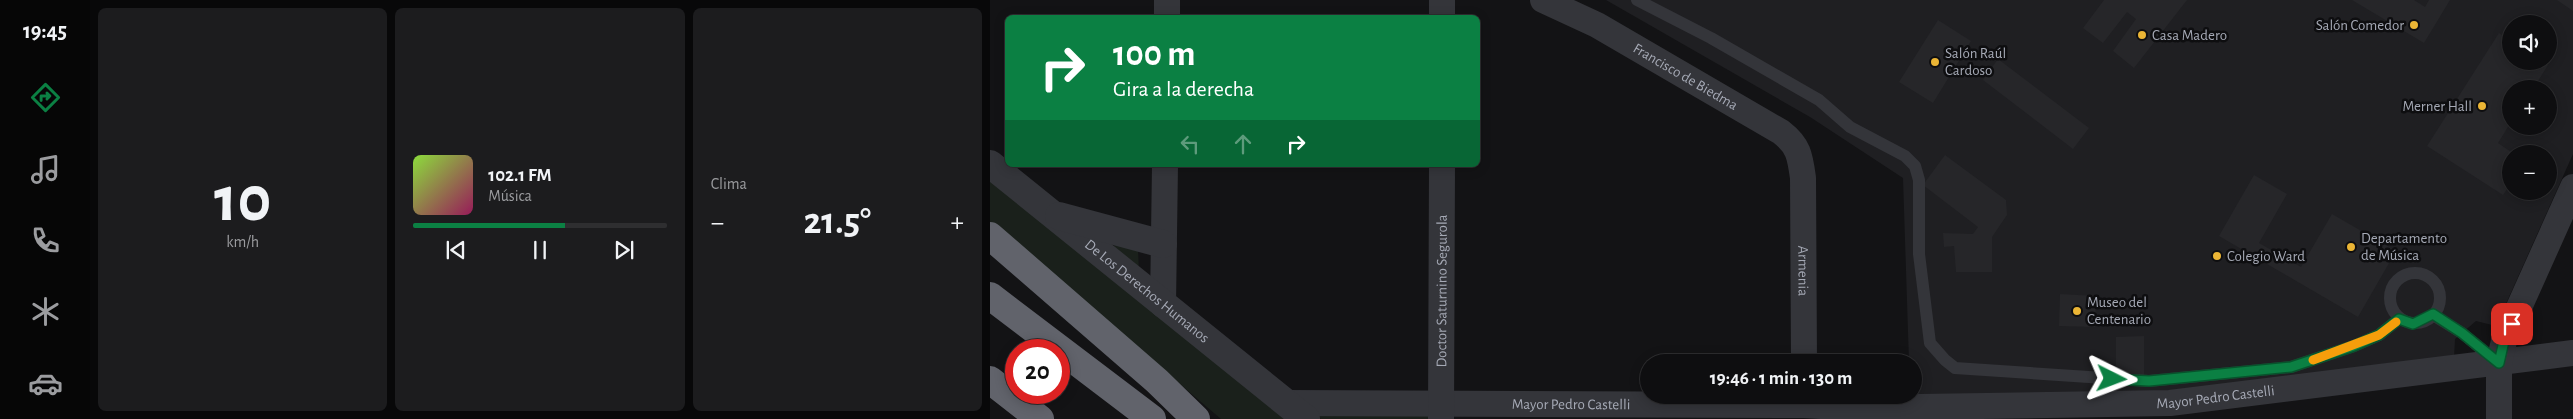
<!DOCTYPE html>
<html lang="es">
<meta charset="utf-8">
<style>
body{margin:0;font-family:"Alegreya Sans",sans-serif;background:#1c1c1e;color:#f1f3f6;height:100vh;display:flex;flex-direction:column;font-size:19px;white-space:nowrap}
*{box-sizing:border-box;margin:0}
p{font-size:16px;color:#9b9c9f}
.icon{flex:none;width:28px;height:28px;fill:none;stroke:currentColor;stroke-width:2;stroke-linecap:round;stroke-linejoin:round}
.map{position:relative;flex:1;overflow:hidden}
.drawer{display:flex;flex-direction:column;gap:8px;padding:8px;background:#080809;width:900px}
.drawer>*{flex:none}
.top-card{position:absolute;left:15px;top:15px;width:475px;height:152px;border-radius:8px;box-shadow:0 2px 12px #0003,0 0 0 1px #2e2e30;background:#0b8043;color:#fff;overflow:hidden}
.buttons{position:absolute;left:1512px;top:15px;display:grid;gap:10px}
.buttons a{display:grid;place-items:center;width:55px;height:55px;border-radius:50%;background:#0e0e10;box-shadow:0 2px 12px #0003,0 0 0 1px #2e2e30;font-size:25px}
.speed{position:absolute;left:15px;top:339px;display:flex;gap:10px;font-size:25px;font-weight:700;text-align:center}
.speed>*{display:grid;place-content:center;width:65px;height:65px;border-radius:50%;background:#0e0e10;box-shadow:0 2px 12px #0003,0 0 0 1px #2e2e30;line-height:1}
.speed .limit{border:8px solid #d22;background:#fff;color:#111}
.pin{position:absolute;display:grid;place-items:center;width:42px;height:42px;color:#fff;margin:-21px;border-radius:10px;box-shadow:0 2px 8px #0006}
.me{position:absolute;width:55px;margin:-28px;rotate:93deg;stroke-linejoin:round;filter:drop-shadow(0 0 4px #0008)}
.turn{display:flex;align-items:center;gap:18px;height:105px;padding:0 25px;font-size:22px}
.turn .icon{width:65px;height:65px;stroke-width:2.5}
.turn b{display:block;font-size:35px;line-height:42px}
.lanes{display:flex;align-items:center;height:48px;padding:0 25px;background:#0003;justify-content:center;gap:25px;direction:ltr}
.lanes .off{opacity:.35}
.big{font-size:38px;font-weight:600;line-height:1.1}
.drawer .widget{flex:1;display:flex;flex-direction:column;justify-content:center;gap:8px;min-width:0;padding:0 18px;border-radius:8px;background:#1c1c1e}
.drawer .dial{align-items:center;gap:0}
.dial b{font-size:65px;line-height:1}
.song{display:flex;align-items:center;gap:15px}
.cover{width:60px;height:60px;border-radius:8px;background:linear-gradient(135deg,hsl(90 70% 55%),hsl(330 70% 35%))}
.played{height:5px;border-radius:2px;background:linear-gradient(90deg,#0b8043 60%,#2e2e30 60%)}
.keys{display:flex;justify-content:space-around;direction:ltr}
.heat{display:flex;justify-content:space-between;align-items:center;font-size:28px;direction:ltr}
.drawer .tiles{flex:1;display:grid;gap:8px;grid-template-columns:repeat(3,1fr)}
.trip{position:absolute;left:650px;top:354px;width:282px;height:50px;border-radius:25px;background:#0e0e10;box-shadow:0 2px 12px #0003,0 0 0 1px #2e2e30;font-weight:600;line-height:50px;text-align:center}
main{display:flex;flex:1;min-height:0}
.menu{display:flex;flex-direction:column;width:90px;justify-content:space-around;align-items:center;background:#060606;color:#9b9c9f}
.menu .icon{width:35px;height:35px}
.menu .selected{color:#0b8043}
.menu b{font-size:22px;color:#f1f3f6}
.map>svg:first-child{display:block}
.built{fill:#1f1f22;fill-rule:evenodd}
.green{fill:#1a201b}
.building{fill:#262629}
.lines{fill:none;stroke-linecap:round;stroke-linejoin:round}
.service{stroke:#34353a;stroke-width:12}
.minor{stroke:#34353a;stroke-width:26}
.tertiary{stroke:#34353a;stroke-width:28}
.motorway{stroke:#61636b;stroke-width:28}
.route-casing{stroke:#07532c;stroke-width:12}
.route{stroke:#0b8043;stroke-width:9}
.slow{stroke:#f59e0b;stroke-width:9}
.poi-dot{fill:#ebb535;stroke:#0e0e10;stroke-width:2}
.labels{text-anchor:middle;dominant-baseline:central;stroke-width:5;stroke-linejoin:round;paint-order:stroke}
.poi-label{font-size:15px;fill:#a5a9b5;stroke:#0e0e10;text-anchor:start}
.street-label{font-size:15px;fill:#a5a9b5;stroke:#0e0e10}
</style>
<main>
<nav class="menu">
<b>19:45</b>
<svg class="icon selected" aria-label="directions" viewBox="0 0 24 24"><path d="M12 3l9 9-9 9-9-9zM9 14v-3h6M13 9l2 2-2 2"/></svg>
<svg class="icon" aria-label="music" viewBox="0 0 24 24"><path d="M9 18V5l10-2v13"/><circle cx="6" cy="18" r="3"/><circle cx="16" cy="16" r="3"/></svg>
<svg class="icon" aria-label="phone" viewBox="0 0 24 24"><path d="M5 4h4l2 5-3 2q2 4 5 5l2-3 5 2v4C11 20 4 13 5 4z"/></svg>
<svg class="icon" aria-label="climate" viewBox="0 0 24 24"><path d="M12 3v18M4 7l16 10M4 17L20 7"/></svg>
<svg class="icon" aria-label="car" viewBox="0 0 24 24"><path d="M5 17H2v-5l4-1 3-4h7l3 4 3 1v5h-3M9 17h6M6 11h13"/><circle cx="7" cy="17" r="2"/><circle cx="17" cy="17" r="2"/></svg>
</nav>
<section class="drawer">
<div class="tiles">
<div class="widget dial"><b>10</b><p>km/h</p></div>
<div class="widget">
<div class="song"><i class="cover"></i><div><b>102.1 FM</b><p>Música</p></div></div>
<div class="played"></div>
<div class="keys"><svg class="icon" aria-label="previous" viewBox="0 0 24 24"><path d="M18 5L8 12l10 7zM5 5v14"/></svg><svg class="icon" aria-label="pause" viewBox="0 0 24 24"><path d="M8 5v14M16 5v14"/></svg><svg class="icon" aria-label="next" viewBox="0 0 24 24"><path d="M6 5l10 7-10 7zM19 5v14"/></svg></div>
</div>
<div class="widget"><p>Clima</p>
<div class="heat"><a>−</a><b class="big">21.5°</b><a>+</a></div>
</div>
</div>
</section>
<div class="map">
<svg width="1583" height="419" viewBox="0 0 1583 419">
<rect width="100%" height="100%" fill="#131315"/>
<path class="built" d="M616 0H1583V154L1506 326 1486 321 1465 339 1464 358 1199 392 924 395V362H919L913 178 820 117ZM1521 24H1559V61H1521ZM1521 89H1559V126H1521ZM1521 154H1559V191H1521Z"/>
<path class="green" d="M0 178 302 419H231L0 222Z
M124 242 148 250 149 271 125 253Z
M325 414H439V419H331Z"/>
<path class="building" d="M1114 0H1197L1144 68 1123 51 1146 19 1137 12 1113 43 1093 28Z
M1362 0H1424L1435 7 1439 0H1460L1434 43Z
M1567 0H1583V11Z
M948 20 981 41 943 103 909 82Z
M1509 33 1521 41V61H1552L1558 65 1543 89H1521V122L1508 143 1524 154H1521V183L1513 195 1437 146Z
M1008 59 1099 128 1083 149 993 80Z
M955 155 1016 200 1017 215 1002 237V272H966L964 246 954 247 953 233 983 234 988 227 933 185Z
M1264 175 1297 194 1269 243 1311 267 1342 214 1406 251 1368 317 1229 236Z
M1070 294 1106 296 1105 327 1069 326Z
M1154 336V375H1126V337Z"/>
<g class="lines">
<path class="service" d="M647 0 721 38 829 100 860 127 915 156 925 166 929 180V254L940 343 955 360 965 368 1159 381 1301 367 1364 346 1389 335 1409 319
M1400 298a25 25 0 1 1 50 0a25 25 0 1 1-50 0Z
M1443 315 1472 333 1507 362"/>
<g class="minor">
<path id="s1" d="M553 0 607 25 791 132C809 146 810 156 813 178L814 362"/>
<path d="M177 18V0"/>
<path d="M452 18V0"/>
<path d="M173 305 175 165"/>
<path id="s2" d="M296 403 814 405 866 408 1180 403 1583 353"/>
<path id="s3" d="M451 419 452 165"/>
<path d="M1509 419V363L1514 341 1583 187"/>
</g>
<g class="tertiary">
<path id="s4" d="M0 164 316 419"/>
<path d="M69 216 173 244"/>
</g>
<path class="motorway" d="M0 236 167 381 206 419
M0 296 162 419
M0 380 50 419"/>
</g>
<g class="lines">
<g class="route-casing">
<path id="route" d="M1122 379 1159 381 1301 367 1364 346 1389 335 1409 319 1423 324 1443 314 1472 333 1509 363 1514 341 1522 324"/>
</g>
<use href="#route" class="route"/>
<path class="slow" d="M1323 360 1389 335 1406 322"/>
</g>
<g class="poi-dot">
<circle cx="1424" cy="25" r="5"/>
<circle cx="1152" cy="35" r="5"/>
<circle cx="945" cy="62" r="5"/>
<circle cx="1492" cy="106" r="5"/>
<circle cx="1361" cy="247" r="5"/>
<circle cx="1227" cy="256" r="5"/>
<circle cx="1087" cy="311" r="5"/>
</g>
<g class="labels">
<g class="poi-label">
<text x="1414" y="25" text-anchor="end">Salón Comedor</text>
<text x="1162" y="35">Casa Madero</text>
<text x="955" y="53">Salón Raúl<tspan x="955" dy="17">Cardoso</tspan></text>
<text x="1482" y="106" text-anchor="end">Merner Hall</text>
<text x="1371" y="238">Departamento<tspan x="1371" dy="17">de Música</tspan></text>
<text x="1237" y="256">Colegio Ward</text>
<text x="1097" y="302">Museo del<tspan x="1097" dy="17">Centenario</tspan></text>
</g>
<g class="street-label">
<text stroke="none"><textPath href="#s1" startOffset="162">Francisco de Biedma</textPath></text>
<text stroke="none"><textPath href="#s1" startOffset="418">Armenia</textPath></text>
<text stroke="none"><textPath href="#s4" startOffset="202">De Los Derechos Humanos</textPath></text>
<text stroke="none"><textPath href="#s3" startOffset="128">Doctor Saturnino Segurola</textPath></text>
<text stroke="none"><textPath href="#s2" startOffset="930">Mayor Pedro Castelli</textPath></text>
<text stroke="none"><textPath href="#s2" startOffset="285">Mayor Pedro Castelli</textPath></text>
</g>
</g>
</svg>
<div class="buttons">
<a><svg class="icon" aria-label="sound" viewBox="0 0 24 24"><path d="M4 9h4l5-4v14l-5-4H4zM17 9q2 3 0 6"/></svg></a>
<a>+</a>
<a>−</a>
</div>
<div class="speed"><div class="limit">20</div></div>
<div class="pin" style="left:1522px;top:324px;background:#d93025"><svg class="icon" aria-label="arrive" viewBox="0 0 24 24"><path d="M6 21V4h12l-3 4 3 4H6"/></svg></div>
<svg class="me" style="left:1122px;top:379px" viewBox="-20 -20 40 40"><path d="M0-17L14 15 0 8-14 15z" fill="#0b8043" stroke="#fff" stroke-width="4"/></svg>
<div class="trip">19:46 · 1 min · 130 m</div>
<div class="top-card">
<div class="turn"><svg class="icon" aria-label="right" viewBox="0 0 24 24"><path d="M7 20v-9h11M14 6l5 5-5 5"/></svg><div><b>100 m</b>Gira a la derecha</div></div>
<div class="lanes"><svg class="icon off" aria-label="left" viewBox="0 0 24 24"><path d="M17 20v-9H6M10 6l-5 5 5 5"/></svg><svg class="icon off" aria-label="ahead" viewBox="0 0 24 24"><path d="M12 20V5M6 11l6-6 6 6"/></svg><svg class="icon" aria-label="right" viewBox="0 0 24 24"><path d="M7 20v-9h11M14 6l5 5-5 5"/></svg></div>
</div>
</div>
</main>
